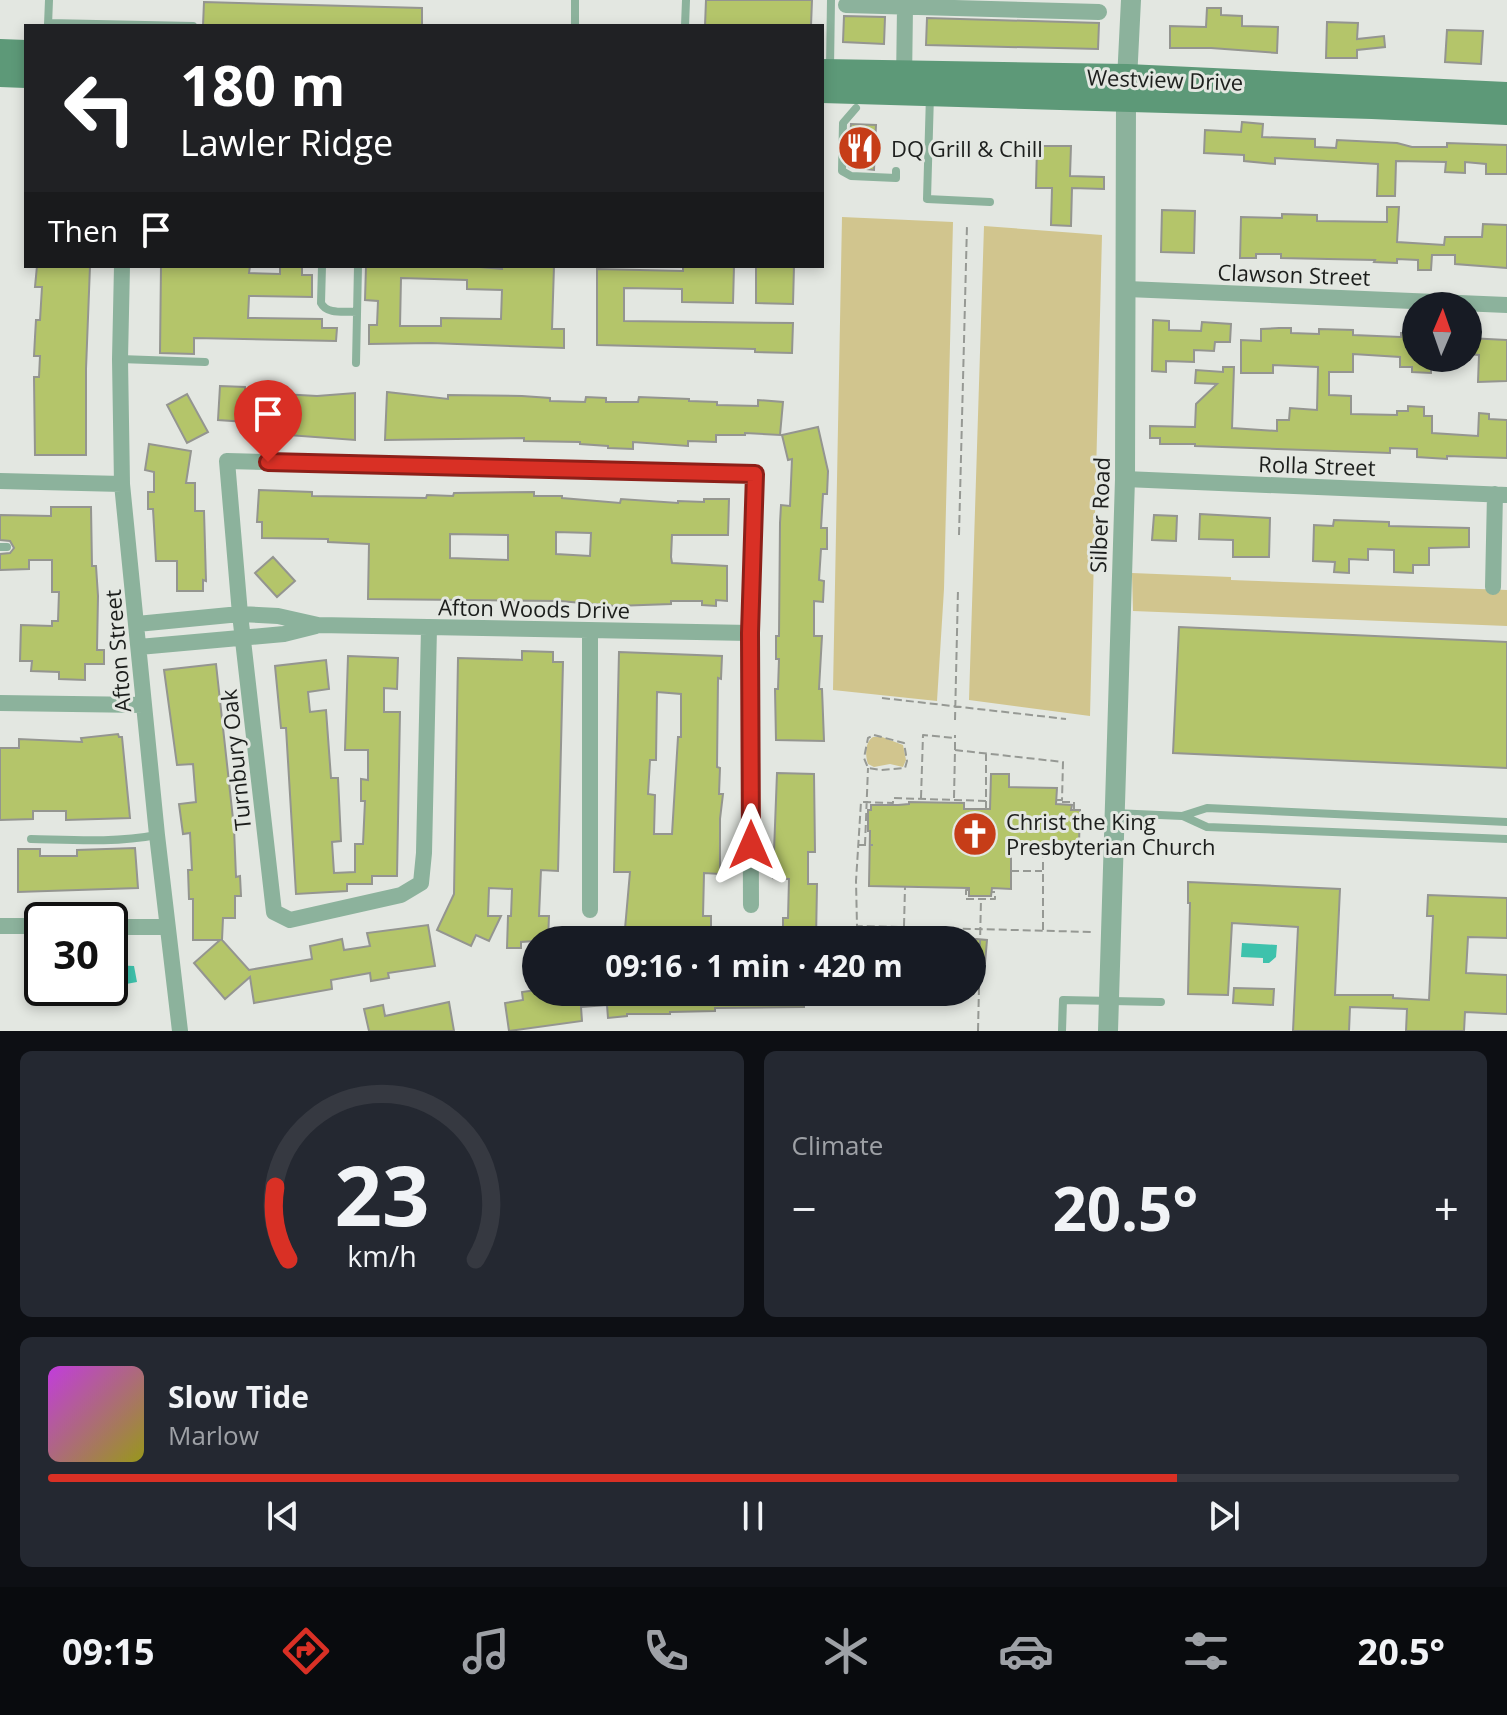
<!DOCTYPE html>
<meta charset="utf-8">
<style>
body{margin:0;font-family:"Open Sans",sans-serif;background:#242831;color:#f1f3f6;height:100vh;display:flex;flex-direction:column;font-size:30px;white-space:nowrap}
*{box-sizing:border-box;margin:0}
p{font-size:26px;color:#9ea1a6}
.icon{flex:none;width:44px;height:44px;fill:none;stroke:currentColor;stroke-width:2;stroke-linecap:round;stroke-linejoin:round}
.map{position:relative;height:1031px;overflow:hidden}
.panel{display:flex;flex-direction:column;gap:20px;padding:20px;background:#0d0f14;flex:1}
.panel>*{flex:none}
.top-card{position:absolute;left:24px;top:24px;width:800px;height:244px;border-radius:0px;box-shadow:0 4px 12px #0003;background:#202124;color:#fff;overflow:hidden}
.needle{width:52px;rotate:2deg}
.controls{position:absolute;left:1402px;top:292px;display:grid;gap:16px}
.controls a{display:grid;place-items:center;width:80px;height:80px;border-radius:50%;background:#171b24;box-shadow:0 4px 12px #0003;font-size:40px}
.speed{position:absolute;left:24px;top:902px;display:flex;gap:16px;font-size:40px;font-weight:700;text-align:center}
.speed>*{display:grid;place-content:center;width:104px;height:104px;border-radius:50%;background:#171b24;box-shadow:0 4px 12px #0003;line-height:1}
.speed .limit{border:4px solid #111;border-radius:12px;background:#fff;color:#111}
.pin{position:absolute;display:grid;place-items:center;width:68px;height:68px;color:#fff;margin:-82px -34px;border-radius:50% 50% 50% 0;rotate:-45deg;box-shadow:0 0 8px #0007}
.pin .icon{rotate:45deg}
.me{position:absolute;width:88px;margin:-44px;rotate:0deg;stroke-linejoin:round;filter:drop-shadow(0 0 6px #0008)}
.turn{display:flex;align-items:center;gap:28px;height:168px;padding:0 24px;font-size:36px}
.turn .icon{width:104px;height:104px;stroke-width:2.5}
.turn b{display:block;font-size:56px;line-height:68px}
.then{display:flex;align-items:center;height:76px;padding:0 24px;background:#0003;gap:16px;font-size:30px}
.big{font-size:60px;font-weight:700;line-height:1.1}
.panel .card{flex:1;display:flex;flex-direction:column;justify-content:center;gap:12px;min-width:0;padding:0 28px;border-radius:12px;background:#242831}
.panel .dial{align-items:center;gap:0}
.dial svg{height:208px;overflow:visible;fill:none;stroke:#363941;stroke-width:7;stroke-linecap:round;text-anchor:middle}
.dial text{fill:#f1f3f6;stroke:none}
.song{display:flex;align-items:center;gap:24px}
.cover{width:96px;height:96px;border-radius:12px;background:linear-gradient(135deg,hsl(290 70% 55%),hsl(60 70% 35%))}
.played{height:8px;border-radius:4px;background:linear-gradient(90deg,#d93025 80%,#363941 80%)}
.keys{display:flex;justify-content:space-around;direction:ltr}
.heat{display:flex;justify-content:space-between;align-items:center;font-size:44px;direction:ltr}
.panel .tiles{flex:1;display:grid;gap:20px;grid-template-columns:1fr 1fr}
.card:last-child{grid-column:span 2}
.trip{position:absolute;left:522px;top:926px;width:464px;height:80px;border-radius:40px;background:#171b24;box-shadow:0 4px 12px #0003;font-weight:700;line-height:80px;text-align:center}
.tabs{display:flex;height:128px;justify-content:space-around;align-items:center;background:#090b0e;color:#9ea1a6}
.tabs .icon{width:56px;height:56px}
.tabs .selected{color:#d93025}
.tabs b{font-size:36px;color:#f1f3f6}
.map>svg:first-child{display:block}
.green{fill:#d1c58e}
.water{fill:#3ec2ac}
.building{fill:#b4c56a;stroke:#949590;stroke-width:2;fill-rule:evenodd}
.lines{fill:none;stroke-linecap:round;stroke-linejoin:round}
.path{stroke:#969994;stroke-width:2;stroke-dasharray:8 4;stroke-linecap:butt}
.service{stroke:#8cb29c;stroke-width:8}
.minor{stroke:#8cb29c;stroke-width:16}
.tertiary{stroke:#8cb29c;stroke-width:20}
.secondary{stroke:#5d9978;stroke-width:24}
.route-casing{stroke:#8d1f18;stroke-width:20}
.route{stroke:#d93025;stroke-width:14}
.labels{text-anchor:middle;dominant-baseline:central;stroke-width:6;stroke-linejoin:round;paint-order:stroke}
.street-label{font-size:22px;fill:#1c1e1c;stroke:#e3e7e1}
.poi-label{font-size:22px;fill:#1c1e1c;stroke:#e3e7e1;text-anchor:start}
</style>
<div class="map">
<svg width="1507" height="1031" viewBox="0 0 1507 1031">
<rect width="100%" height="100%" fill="#e3e7e1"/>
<path class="green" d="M842 217 953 222 944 589 937 701 833 690Z
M984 226 1102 235 1090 716 969 700Z
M1132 573 1231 577V580L1507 590V626L1133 611Z
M882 737 903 745 906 760 903 767 890 764 874 767 868 764C865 755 865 742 873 737Z"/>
<path class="water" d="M1242 943 1277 945 1276 957 1269 963H1263V958L1241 957Z
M110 965 134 966 137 982 110 987Z"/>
<path class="building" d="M706 0H812L811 26H705Z
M204 2 422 8V26H203Z
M1207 8H1221V15L1242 16V26L1278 27 1277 53 1211 48H1170V26L1206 27Z
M844 16 885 17 884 44 843 42Z
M927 18 1099 23 1098 49 926 45Z
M1327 22 1358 23 1357 39 1384 36 1385 47 1357 50V58H1326Z
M1447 30 1483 31 1481 64 1445 62Z
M1242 122 1263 124 1262 137 1315 139V147L1336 148 1337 140 1397 143 1412 147H1447V143L1507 145V174H1486V164L1465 162V173L1445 172 1446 162 1396 161 1395 196H1377L1378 164 1275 158V164L1244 161V155L1204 153 1205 130 1241 132Z
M851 124 876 125 874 170 849 167Z
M1037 146H1071L1070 176 1104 177V189L1072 188 1071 226 1051 225 1052 188H1036Z
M1387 207H1399L1397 242 1444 245 1445 237H1482L1483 224 1507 225V268L1455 264V255H1432L1431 270H1418V260L1397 259V263L1374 262 1375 260 1281 258V254H1256V258H1240L1241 217 1282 218V214L1317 215V221L1387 222Z
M1162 210 1195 211 1194 253 1161 252Z
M37 266H90L86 369V455H35L34 377H39L40 356H34L35 337 36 320H40L42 287H35Z
M161 266H250L249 273 280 274V266H302V275H312V297L249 296 248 318 322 319V328H337L336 341 194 338V354L160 353Z
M366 266H468L502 269V266H554L552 329H564V348L431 343 369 344V325H377L378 301 365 300ZM401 278 467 280V289L502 290 501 319 441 318V326H400Z
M683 266H734L733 303 682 302V289L624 288V321L793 323 792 353 755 352V349L597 345V269L683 271Z
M756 266H794L793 304 756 303Z
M1153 320 1169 321V330L1201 331 1202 322 1231 324 1230 342H1215L1214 351 1194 350V362L1166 361V372L1152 371Z
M1279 328H1291V333L1319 334V329L1353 330V335L1401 337V333H1416V358H1431V373L1412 372V367H1400V357L1353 354V372H1329V395L1351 396V414L1397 415V411H1408V406L1424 407V416H1432V433L1478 436 1479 413 1489 414V419L1507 420V458L1447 456V459L1417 457V449L1390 448V453L1195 446V444H1160V438H1150V426L1195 427 1196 404 1217 384 1195 383 1196 370 1223 372V367H1234L1232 428 1277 431V420H1289L1290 408 1317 410 1318 367 1273 365V373H1241V340L1261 341V329Z
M1468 338 1507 340V381L1478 382 1479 355 1468 354Z
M220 386 245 387V392L317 396 355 393V440L247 432V422L218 420Z
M387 392 448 399V395L522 396 550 398V401L585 402 586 397 606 398V402H638L639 397 689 399V401L717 402V405L758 406V400L783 402 780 435 745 433V435H716V442L688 441V446L633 442V449L608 448V446L580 444V442L524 441V438L385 440Z
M187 394 208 432 187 443 167 405Z
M818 427 828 471 827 494H823L821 528H827V549H821L819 580 824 581 823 602 814 601V636H822L819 689H822L824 741 776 740 775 689H778L779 659H776V636H779L780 523 781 505 790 506 792 459 788 460 782 435Z
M149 444 191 451 186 483H195V511H204L206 581 203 580V591H177V561H156L153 509H148V492H154V472L145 470Z
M259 490 312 492V496L426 498 427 495 453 496 454 493 534 492V496H562V498L620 503 621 499 678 503V501L704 502V499H729L728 535H672L671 557 672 563 727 566V601L716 600V606L702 605V601H671V604L615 606 560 601 368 599 369 544 328 542V539L262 538V522H257ZM556 532 591 533 590 556 556 554ZM450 534 508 535V560L450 558Z
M51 507H91L92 566H96L98 596 97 650H104V664H85V680L59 679V672L31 671 32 661H20L21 625 52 626V621H58L59 592H52V560H29V569L0 570V554L10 553 14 548 10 541 0 540V515L51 516Z
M1200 514 1270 518 1269 557H1233V540L1199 539Z
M1154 515 1177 516 1176 541 1152 540Z
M1334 520 1389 522V526L1469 528V547L1429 548V565H1413V573L1394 572V550L1368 549V560L1349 559V573L1334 572 1335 562 1313 561 1314 525 1333 526Z
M273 557 295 581 277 597 255 573Z
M1179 627 1507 642V768L1173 753Z
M522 651 553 652V662H563L558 871 541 870 539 916H549L548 940 521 942V948H507L508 916H511L512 889 489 888 488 916H501L489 941 476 935 471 946 437 930 454 894 458 658 522 660Z
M619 652 722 656 721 679 718 678 717 767 720 768 719 794H723L720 819V874L704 873 703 916H711V940H624L630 872H614ZM657 692 681 694V737H678L672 834H654L655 795 648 794 650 760H656Z
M348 656 398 658 397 689 384 688V712H400L397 876H372V884H347V891L296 894 286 728H281L275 666 326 660 329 689 308 692 310 712 326 710 331 778H338L341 841 332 842 334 873 355 872V844H363L365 801H361V779L368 780V750H345Z
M216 664 234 828 236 877 240 876 241 896H235V918H223L222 940 249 970 312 959 310 946 329 942 342 939 344 950 370 946 367 933 428 925 435 966 388 973 389 978 371 981 370 973 331 980 332 989 254 1003 250 977 225 999 194 963 220 940H193V899H189L188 870H192L190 833 183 834 179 804 196 802 193 764 177 765 164 670Z
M118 734 119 737H122L130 818 66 820V811H33V819L0 820V748H19V739L82 742 81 738Z
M777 773 814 774 815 852H808V884H817L816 940H783V918H788L789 879 773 878Z
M991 774H1009V787L1057 788 1056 804 1072 805 1071 810H1080L1079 843 1071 842V847L1011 846V889L992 888 991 896H969V888L869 886 870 831H868V810H871V805H898L909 804V802L964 803V809H990Z
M135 848 138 888 18 892V849H40V856H77V850Z
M1188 882 1340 889 1335 995H1393V998L1429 1000 1433 916H1427L1428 895 1507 898V938L1468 937 1466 973 1507 975V1014L1465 1012 1464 1031H1406L1407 1009 1350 1007 1349 1031H1293L1298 927 1232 923 1228 995 1188 994 1190 903H1188Z
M976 939 987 940 985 963 974 962Z
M1234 988 1274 989 1273 1005 1233 1003Z
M536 990 555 994 804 992V1007L715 1008V1011L670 1012V1014H627V1016L608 1018 607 1005 581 1007 582 1021 509 1031 505 1003 523 1000 522 992Z
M449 1002 454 1031H369L364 1009 383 1005 385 1016Z"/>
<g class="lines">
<path class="path" d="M959 535 967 225
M882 698 1066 719
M955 720 958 589
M874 735 904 743 907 761 905 768 881 770 868 768 864 758 868 738Z
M955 750V735
M921 798 923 735 955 738
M954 798 955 750 1063 762 1062 800H1056
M986 801 893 798V803L861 802 856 881 857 926 1093 932
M1062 802H1074V810
M986 809V754
M858 845H873
M865 845 868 768
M1011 871H1042
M969 890H966V899H995V892H992
M904 926 905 887
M1043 930V846
M978 1031 981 899"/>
<path class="service" d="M48 23 193 26
M48 25 49 0
M575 26V0
M685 26 686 0
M830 67 831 0
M930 95 927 199 990 202
M856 108 843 123 842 171 851 176 896 178V171
M322 266 321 303C327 315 345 311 357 312
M120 359 205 362
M356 363 358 266
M0 547H7
M1114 813 1182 816 1207 808 1507 822
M1183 816 1207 827 1507 839
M31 839C73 840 115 843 157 835
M1062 1031 1063 1000 1161 1002"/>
<path class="minor" d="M902 0 905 7 904 82
M846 5 1099 12
M122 266 120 359 122 484 157 835 180 1031
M1127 289 1507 305
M1125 479 1507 495
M0 481 122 484
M1493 587 1495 494
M137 624 240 614 278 616 318 625 750 633
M429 628 424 853 421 883 401 895 290 920 274 912 240 614 227 461 755 474 750 633 751 905
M139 647 284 634 316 626
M0 703 144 705
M590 910V631
M0 926H42
M110 927H167"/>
<path class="tertiary" d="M1108 1031 1125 479 1126 100 1131 0"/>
<path class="secondary" d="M0 51 26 52
M822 71 1127 76 1507 94
M0 75 26 76
M822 91 1372 107 1507 113"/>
</g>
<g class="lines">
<g class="route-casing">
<path id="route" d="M268 462 755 474 750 633 751 845"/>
</g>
<use href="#route" class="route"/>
</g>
<defs>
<g id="restaurant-disc" transform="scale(2.3)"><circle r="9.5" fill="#c63d18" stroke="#e3e7e1"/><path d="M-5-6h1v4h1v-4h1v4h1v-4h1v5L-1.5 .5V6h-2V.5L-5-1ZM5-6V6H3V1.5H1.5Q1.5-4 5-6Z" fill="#fff"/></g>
<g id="church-disc" transform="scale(2.3)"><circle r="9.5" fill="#c63d18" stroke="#e3e7e1"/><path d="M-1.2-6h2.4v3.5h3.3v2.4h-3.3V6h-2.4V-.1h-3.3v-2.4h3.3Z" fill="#fff"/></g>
</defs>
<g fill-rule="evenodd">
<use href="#restaurant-disc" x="860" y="148"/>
<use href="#church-disc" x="975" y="834"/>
</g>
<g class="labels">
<g class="street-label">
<text transform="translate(1165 79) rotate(2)">Westview Drive</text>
<text transform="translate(1294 274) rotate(2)">Clawson Street</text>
<text transform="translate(1317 465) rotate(2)">Rolla Street</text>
<text transform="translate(1099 515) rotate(-88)">Silber Road</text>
<text transform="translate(534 608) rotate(1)">Afton Woods Drive</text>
<text transform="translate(117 651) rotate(-95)">Afton Street</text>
<text transform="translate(235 760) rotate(-96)">Turnbury Oak</text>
</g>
<g class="poi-label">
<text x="891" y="148">DQ Grill &amp; Chill</text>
<text x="1006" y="821">Christ the King<tspan x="1006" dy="25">Presbyterian Church</tspan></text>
</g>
</g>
</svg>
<div class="controls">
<a><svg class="needle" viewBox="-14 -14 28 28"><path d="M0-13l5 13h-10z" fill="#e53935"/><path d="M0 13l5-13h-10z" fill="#9ea1a6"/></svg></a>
</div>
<div class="speed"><div class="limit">30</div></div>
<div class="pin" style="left:268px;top:462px;background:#d93025"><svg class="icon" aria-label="arrive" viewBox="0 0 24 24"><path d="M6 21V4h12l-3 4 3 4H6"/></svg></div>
<svg class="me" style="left:751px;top:845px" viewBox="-20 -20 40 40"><path d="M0-17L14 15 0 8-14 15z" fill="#d93025" stroke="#fff" stroke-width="4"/></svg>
<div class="trip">09:16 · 1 min · 420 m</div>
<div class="top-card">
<div class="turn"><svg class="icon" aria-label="left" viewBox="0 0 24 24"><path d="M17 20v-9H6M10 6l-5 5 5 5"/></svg><div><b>180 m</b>Lawler Ridge</div></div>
<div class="then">Then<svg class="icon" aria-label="arrive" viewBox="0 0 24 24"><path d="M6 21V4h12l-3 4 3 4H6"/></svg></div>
</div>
</div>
<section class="panel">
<div class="tiles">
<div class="card dial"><svg viewBox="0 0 100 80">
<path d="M14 69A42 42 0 1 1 86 69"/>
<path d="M14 69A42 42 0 0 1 9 41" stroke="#d93025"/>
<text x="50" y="56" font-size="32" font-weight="700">23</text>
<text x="50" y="72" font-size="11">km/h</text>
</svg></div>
<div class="card"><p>Climate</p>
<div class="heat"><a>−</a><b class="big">20.5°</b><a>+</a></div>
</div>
<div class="card">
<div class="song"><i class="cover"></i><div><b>Slow Tide</b><p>Marlow</p></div></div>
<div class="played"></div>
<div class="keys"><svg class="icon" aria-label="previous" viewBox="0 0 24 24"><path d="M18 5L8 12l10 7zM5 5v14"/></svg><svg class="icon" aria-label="pause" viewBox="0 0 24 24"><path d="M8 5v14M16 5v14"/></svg><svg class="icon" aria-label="next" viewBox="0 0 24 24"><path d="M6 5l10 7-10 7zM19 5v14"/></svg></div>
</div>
</div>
</section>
<nav class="tabs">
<b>09:15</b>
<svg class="icon selected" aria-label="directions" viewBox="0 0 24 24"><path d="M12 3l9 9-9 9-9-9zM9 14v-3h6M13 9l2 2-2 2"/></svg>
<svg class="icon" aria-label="music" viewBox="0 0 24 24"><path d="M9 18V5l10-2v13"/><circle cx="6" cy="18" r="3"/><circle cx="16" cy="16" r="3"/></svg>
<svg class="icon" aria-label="phone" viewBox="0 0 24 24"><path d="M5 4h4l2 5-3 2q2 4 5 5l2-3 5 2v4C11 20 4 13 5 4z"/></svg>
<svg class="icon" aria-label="climate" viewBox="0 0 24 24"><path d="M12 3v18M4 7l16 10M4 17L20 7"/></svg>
<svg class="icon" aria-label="car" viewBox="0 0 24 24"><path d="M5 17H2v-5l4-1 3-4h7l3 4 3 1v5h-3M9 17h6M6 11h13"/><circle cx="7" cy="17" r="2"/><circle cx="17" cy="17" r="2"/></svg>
<svg class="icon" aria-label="filters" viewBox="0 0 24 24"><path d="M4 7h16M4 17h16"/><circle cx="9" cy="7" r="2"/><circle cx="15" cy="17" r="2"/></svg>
<b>20.5°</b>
</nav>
